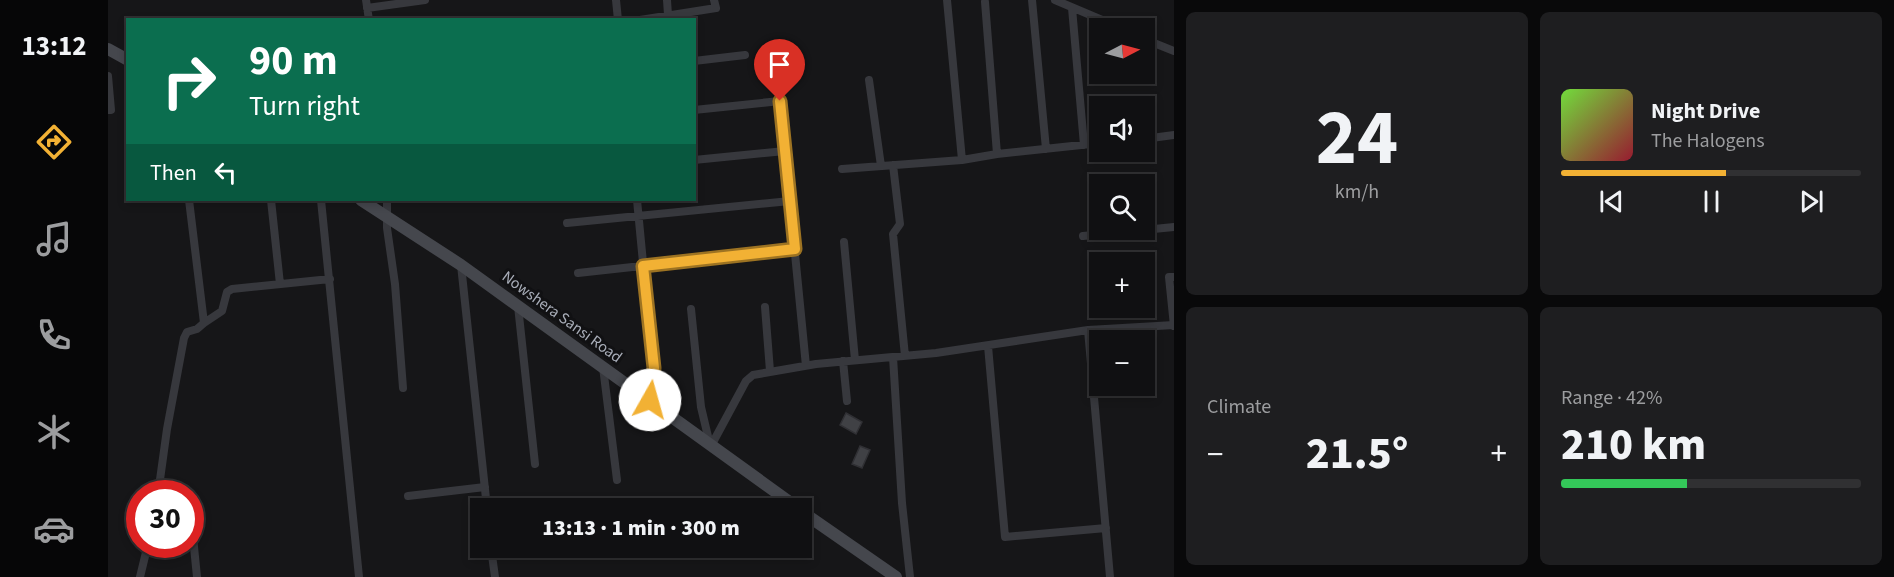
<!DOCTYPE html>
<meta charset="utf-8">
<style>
body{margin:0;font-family:"Source Sans 3",sans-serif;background:#1e1e20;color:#f1f3f6;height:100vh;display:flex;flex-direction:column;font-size:22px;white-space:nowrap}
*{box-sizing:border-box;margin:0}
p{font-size:20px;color:#9c9d9f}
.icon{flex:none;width:33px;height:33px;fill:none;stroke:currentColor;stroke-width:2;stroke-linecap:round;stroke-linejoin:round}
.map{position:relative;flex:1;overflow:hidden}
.drawer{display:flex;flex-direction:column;gap:12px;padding:12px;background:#09090a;width:720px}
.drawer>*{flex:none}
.hud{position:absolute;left:18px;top:18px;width:570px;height:183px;border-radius:0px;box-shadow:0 3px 9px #0003,0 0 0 2px #303032;background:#0b6e4f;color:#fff;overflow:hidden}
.needle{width:39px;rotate:84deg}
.fabs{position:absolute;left:981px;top:18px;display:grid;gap:12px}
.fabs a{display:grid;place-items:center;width:66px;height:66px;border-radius:0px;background:#101012;box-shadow:0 3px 9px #0003,0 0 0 2px #303032;font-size:30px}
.speed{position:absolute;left:18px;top:480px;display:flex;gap:12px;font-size:30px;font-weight:700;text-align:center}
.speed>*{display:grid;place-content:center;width:78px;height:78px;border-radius:50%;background:#101012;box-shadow:0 3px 9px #0003,0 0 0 2px #303032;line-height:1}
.speed .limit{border:9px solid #d22;background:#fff;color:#111}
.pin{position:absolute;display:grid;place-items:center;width:51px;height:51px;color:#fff;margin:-62px -26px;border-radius:50% 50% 50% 0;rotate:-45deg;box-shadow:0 0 6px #0007}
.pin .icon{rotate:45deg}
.me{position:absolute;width:66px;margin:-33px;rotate:7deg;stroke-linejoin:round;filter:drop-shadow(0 0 4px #0008)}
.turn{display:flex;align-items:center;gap:21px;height:126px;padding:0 24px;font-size:27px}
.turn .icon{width:78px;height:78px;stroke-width:2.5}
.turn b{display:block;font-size:42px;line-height:51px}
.then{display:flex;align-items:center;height:57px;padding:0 24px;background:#0003;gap:12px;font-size:22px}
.big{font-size:45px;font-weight:800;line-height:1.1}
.drawer .card{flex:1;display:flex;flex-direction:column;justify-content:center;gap:9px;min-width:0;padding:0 21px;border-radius:9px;background:#1e1e20}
.drawer .dial{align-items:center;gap:0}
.dial b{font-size:78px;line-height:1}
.song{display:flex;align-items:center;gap:18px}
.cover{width:72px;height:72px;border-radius:9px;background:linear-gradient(135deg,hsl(100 70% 55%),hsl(350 70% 35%))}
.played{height:6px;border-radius:3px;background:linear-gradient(90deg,#f2b134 55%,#303032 55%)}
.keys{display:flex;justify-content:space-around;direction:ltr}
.heat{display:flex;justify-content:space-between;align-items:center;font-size:33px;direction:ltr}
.charge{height:9px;border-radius:4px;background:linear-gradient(90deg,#34c759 42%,#303032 0)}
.drawer .tiles{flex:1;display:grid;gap:12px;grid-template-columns:repeat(2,1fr)}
.trip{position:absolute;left:362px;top:498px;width:342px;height:60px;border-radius:0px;background:#101012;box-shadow:0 3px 9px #0003,0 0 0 2px #303032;font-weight:800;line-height:60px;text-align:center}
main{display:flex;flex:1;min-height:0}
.dock{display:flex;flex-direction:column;width:108px;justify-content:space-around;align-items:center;background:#060607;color:#9c9d9f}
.dock .icon{width:42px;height:42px}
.dock .current{color:#f2b134}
.dock b{font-size:27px;color:#f1f3f6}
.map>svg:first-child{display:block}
.building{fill:#404145;stroke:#303034;stroke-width:1.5}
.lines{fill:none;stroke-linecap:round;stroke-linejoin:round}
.minor{stroke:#37383d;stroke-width:8}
.secondary{stroke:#45474d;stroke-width:12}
.route-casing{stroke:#9d7322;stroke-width:15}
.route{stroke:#f2b134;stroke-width:10}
.labels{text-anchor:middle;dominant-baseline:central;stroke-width:6;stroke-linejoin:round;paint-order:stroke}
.street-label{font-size:16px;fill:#a8adb8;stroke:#111113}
</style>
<main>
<nav class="dock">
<b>13:12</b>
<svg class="icon current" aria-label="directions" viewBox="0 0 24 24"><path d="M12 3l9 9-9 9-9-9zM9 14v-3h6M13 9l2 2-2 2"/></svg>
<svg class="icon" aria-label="music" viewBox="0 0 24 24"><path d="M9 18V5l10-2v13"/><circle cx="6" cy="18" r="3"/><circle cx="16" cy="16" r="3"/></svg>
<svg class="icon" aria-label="phone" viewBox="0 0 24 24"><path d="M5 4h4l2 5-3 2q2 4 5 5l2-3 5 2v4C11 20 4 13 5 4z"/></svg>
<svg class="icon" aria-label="climate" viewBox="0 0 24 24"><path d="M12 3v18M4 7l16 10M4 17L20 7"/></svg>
<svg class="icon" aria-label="car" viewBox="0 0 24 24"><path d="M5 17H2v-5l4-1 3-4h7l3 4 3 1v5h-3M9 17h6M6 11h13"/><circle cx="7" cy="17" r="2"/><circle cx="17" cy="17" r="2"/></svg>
</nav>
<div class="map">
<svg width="1066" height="577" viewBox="0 0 1066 577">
<rect width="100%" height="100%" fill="#161618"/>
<path class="building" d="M738 413 754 422 748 434 732 425Z
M752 446 762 450 754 468 744 464Z"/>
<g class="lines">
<path class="minor" d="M258 0 261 20
M508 0 510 20
M559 0 560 15
M839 0 854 160
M924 0 938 149
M947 0 1013 28
M877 2 889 154
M259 8 317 0
M964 8 976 145
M532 20 608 8 606 0
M1036 39 1066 51
M586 61 637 55
M0 76 3 110H0
M761 80 773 166
M586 110 672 101 698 366
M1036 139 1066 135
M586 160 677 151
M785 165 792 224 785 234 797 356
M734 169 854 160 889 154 992 143
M163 200 172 284
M213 200 251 577
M279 200V228L287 284 295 388
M529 200 545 367 541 400
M459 223 682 201
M975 236 1066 227
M736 242 747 360
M353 265 379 508
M470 273 687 249
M1066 277H1061L1066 326
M410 306 427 464
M657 307 662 371
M583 309 593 407 602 445
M96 323 114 311 119 292 124 289 222 279
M980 330 1002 577
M880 346 897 537 998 528
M785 357 794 503 802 577
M735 361 739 401
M495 367 509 480
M603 446 638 381 645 375 708 364 828 353 980 330 1066 325
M50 494 59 429 76 338 79 332 89 329 96 323 81 200
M300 496 377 487
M83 517 89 577
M383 548 387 577
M32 577 40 544"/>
<path class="secondary" d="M0 49 20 60
M253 200 353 265 690 508
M693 511 788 577"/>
</g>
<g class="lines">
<g class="route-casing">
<path id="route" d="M542 400 546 368 535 266 687 249 672 101"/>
</g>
<use href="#route" class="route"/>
</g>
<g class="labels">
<g class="street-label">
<text transform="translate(454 317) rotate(36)">Nowshera Sansi Road</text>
</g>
</g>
</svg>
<div class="fabs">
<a><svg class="needle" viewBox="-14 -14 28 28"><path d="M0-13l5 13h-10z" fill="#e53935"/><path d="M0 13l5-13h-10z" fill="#9c9d9f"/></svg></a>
<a><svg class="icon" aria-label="sound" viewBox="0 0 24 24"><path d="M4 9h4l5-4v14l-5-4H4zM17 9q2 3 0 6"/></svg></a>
<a><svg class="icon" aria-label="search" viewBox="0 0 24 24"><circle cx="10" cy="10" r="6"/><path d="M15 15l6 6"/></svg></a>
<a>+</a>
<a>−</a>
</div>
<div class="speed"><div class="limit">30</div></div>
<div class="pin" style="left:672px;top:101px;background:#d93025"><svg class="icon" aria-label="arrive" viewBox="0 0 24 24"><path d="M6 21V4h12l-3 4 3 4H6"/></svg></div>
<svg class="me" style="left:542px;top:400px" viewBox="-20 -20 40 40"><circle r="19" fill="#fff"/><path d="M0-13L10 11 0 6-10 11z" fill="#f2b134"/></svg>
<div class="trip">13:13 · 1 min · 300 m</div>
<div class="hud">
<div class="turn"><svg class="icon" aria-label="right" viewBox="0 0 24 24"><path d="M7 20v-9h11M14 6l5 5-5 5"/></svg><div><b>90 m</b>Turn right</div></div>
<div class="then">Then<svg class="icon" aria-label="left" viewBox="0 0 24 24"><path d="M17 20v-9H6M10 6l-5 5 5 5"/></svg></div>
</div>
</div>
<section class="drawer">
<div class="tiles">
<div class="card dial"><b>24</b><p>km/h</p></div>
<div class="card">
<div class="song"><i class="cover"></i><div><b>Night Drive</b><p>The Halogens</p></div></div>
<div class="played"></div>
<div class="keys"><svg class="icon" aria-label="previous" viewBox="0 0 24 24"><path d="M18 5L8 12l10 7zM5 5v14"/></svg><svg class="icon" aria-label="pause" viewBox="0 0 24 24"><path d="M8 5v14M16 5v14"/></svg><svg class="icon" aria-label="next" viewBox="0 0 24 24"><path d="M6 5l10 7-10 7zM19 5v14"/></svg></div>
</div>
<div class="card"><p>Climate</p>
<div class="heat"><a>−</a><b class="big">21.5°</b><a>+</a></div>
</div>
<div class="card"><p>Range · 42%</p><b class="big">210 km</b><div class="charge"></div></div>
</div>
</section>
</main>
